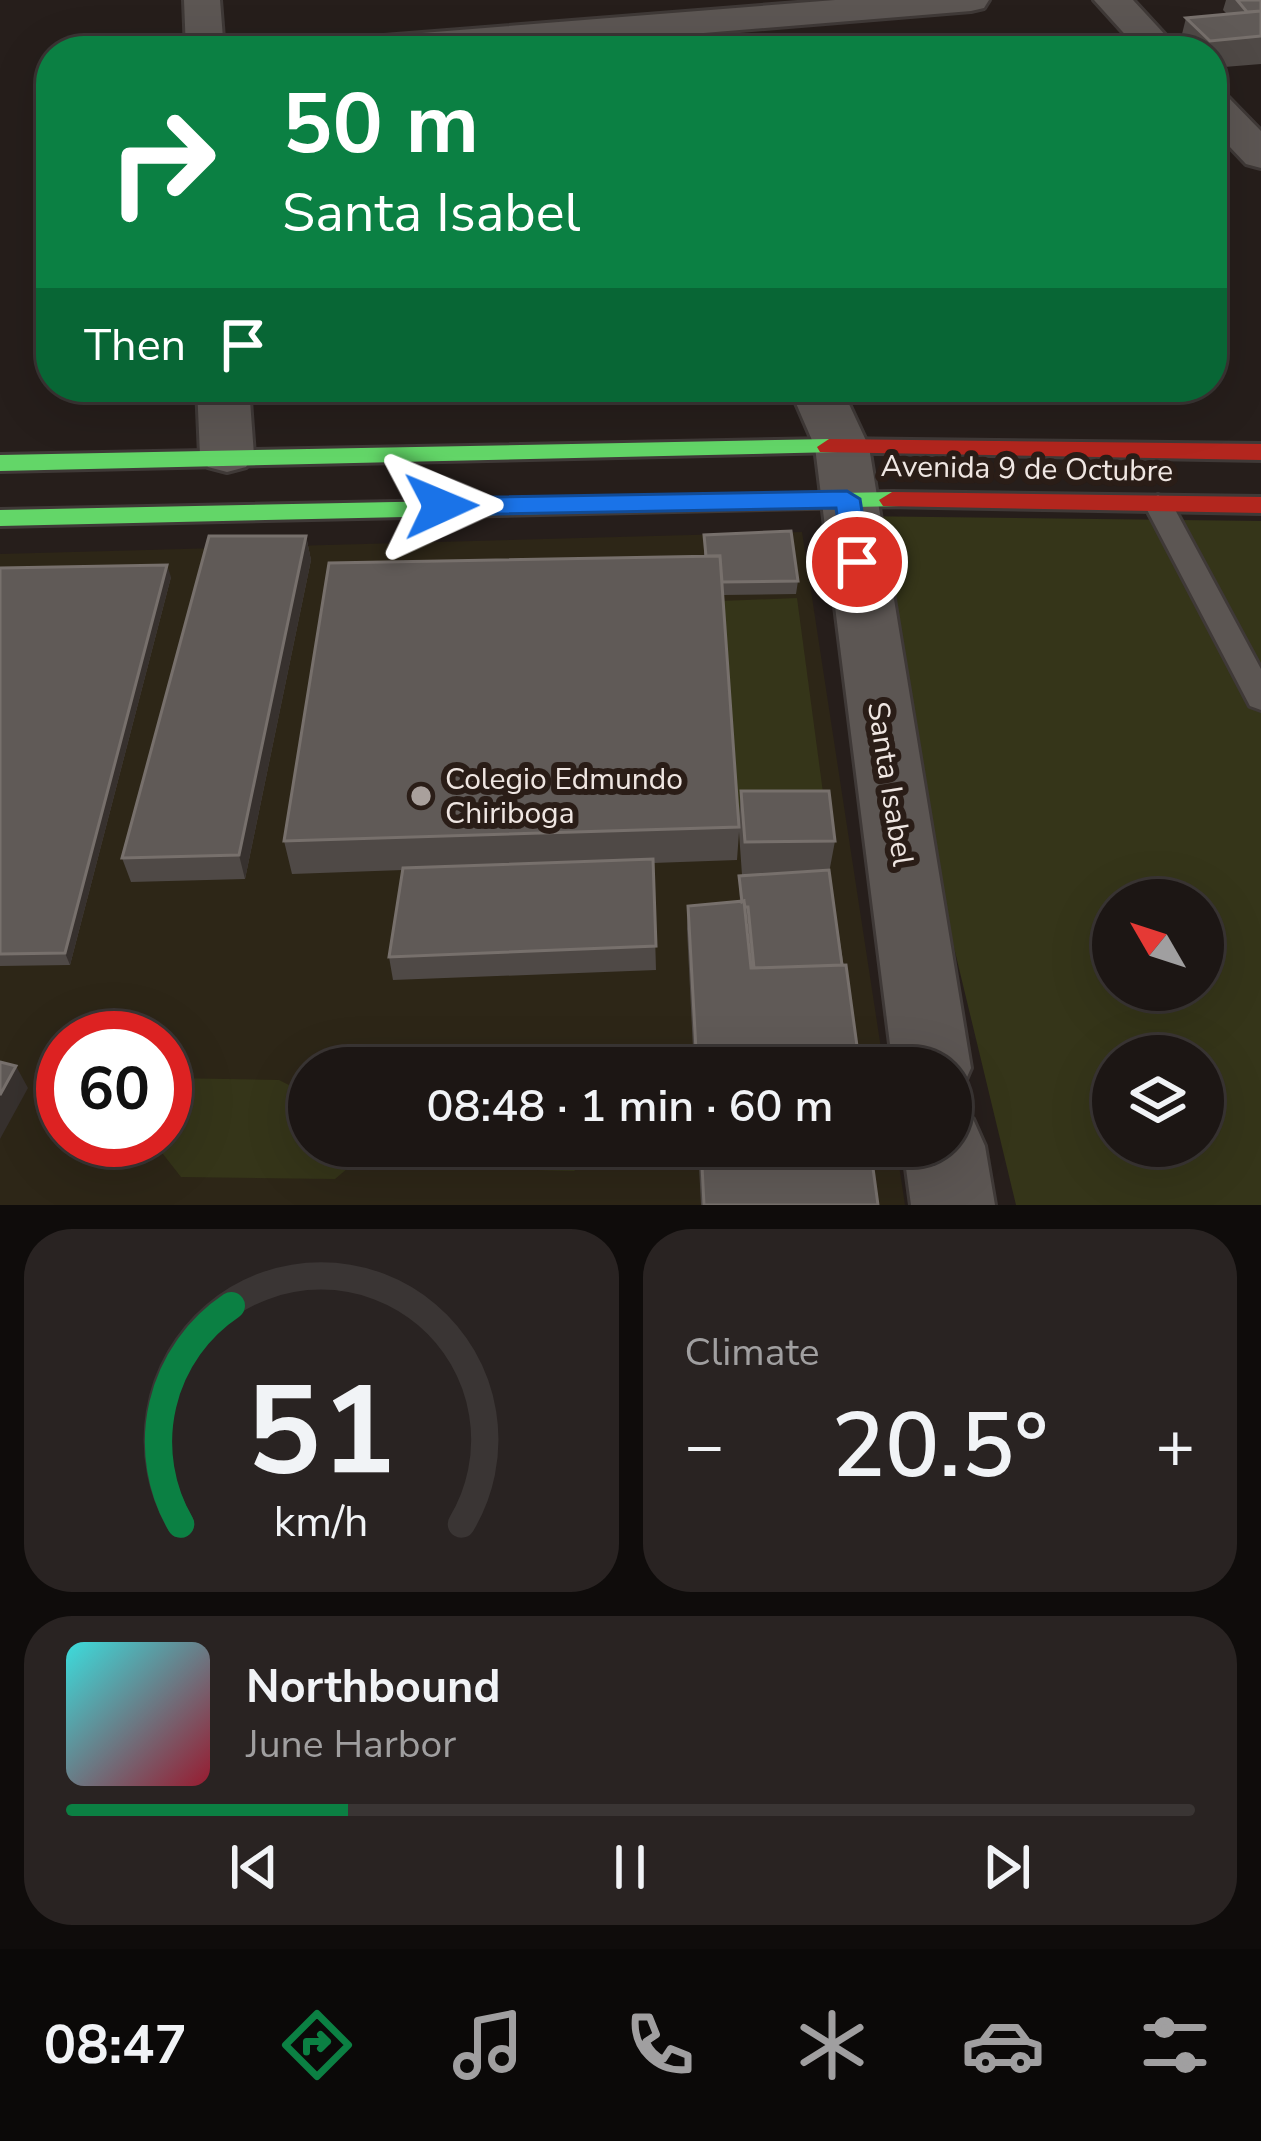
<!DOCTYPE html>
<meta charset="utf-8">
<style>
body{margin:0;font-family:"Nunito Sans",sans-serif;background:#292322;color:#f1f3f6;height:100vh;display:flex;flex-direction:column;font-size:45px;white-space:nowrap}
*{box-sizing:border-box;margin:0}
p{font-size:39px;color:#a09fa0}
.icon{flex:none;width:66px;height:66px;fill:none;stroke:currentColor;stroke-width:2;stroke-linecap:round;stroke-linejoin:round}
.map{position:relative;height:1205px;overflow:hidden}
.sheet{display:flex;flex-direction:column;gap:24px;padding:24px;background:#0f0c0b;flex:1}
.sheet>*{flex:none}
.hud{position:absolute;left:36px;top:36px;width:1191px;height:366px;border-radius:48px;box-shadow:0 12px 48px #0002,0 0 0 3px #3a3534;background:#0b8043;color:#fff;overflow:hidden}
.needle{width:78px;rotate:309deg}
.fabs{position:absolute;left:1092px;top:879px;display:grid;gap:24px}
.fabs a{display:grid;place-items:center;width:132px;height:132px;border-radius:50%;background:#1c1614;box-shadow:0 12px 48px #0002,0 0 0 3px #3a3534;font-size:60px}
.speed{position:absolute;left:36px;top:1011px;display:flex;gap:24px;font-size:60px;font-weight:700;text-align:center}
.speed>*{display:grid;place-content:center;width:156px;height:156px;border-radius:50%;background:#1c1614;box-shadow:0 12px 48px #0002,0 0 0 3px #3a3534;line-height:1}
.speed .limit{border:18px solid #d22;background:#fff;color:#111}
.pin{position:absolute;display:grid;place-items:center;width:102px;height:102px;color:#fff;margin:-51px;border:6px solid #fff;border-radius:50%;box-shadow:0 3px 12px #0007}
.me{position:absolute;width:132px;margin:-66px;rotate:89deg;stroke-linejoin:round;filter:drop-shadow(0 0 9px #0008)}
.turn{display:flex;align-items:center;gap:42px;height:252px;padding:0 48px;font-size:54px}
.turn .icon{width:156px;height:156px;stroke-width:2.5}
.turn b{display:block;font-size:84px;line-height:102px}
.then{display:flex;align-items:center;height:114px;padding:0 48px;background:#0003;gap:24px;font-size:45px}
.big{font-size:90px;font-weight:600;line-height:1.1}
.sheet .widget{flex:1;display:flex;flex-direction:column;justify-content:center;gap:18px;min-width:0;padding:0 42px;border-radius:48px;background:#292322}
.sheet .dial{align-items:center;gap:0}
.dial svg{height:312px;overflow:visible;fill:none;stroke:#3a3534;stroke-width:7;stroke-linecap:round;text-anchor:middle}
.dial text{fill:#f1f3f6;stroke:none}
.song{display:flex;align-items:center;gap:36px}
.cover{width:144px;height:144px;border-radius:18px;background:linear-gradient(135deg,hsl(180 70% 55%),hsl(350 70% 35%))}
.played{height:12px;border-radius:6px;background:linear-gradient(90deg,#0b8043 25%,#3a3534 25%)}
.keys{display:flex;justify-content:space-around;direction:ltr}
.heat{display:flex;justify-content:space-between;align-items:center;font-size:66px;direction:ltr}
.sheet .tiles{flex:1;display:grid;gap:24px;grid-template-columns:1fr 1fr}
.widget:last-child{grid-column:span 2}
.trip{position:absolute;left:288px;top:1047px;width:684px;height:120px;border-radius:60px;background:#1c1614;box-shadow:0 12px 48px #0002,0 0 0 3px #3a3534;font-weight:600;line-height:120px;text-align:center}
.dock{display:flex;height:192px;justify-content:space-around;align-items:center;background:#0b0908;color:#a09fa0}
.dock .icon{width:84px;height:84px}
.dock .selected{color:#0b8043}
.dock b{font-size:54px;color:#f1f3f6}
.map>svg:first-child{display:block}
.education{fill:#2d2617;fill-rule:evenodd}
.green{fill:#353519;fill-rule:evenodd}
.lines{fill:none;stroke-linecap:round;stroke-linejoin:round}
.lane-casing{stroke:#3f3937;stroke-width:6}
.street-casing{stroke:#3f3937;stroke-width:6}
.fast-casing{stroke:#3f3937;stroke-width:6}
.jam-casing{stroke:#3f3937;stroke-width:6}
.lane{fill:#5c5653;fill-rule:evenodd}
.street{fill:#5c5653;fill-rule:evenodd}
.fast{fill:#63d668;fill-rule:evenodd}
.jam{fill:#b3261e;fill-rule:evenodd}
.wall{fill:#4f4946;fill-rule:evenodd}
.shaded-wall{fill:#37312e}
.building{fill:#605a57;stroke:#77706c;stroke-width:3}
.route{fill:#1a73e8;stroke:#114b97;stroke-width:3}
.poi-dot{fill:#a9a09c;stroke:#2a1d17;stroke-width:4.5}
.labels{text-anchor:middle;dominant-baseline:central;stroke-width:12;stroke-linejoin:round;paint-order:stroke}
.street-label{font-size:30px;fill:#efe6e2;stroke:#2a1d17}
.poi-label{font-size:30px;fill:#efe6e2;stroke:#2a1d17;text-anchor:start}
</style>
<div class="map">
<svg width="1261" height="1205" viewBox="0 0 1261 1205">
<rect width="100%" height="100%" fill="#261e1b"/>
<path class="education" d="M802 532 884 1068H309V1146H896L905 1205H0V554ZM63 1038H165V1140H63Z"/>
<path class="green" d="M850 516 1261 521V1205H1016ZM1113 900H1203V990H1113ZM1113 1056H1203V1146H1113Z
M797 598 826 815 739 817 721 601Z
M168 1078 279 1080 309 1095V1146H362L360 1158 335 1179 181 1177 152 1140H165Z
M401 1146H601L574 1171 420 1167Z"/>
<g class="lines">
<g class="lane-casing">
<path id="lane" d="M1158 495 1172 504 1261 669V710L1250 706 1144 504Z"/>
</g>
<g class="street-casing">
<path id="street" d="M184 0H220L224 51H186Z
M835 0H989L984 8 971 11 486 51H327L332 43 346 39Z
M1094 0H1133L1180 51H1140Z
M1212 92 1226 95 1261 131V168L1246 164 1212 128Z
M197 387H249L254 455 246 467 227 472 208 467 200 455Z
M789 387H841L869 447 971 1068 960 1093 951 1096V1068H893L815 447Z
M951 1111 973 1119 985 1146 995 1205H911L903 1146H951Z"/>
</g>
<g class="fast-casing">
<path id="fast" d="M829 439 841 447 838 452 0 471V455Z
M892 492 905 500 901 506 0 526V510Z"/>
</g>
<g class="jam-casing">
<path id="jam" d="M829 439 1261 444V460L820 452 817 447Z
M892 492 1261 497V513L883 506 879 500Z"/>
</g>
<use href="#lane" class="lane"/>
<use href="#street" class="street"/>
<use href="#fast" class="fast"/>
<use href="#jam" class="jam"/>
</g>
<path class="wall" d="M1226 0H1261V64L1212 68V51H1184L1179 46 1186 18 1227 14 1223 10Z
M704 535 798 581 796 594 723 595 739 819 741 791 835 841 829 873 860 1068H694L687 929 688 906 740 902 739 876 742 875 739 832 737 860 653 863 656 970 393 980 389 957 403 870 292 874 284 841 704 556ZM746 919H747L752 968H751Z
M306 536 311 560 245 879 131 882 122 858Z
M0 568 171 577 70 965 0 966Z
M698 1146H870L878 1205H701Z"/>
<path class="shaded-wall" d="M306 536 311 560 245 879 239 855Z
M167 565 171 577 70 965 65 953Z
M16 1066 28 1088 0 1139V1095Z"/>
<path class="building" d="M1237 0H1261V11L1247 12Z
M1261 11V36L1210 41 1186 18Z
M791 531 798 581 722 582 720 556H706L704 535Z
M209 536H306L239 855 122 858Z
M720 556 739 827 284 841 329 563Z
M167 565 65 953 0 954V568Z
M741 791H829L835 841 745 842Z
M653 859 656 946 389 957 403 868Z
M829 870 842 965 754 968 748 907H745L744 901 742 902 739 876Z
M744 901 751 968 846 965 860 1068H697L688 906Z
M0 1062 16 1066 0 1095Z
M701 1146H870L878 1205H704Z"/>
<path class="route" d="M847 491 860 499 870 562 857 571 844 562 836 508 441 515 428 506 441 498Z"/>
<circle class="poi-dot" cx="421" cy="796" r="12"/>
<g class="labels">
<g class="street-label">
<text transform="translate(1027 469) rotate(1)">Avenida 9 de Octubre</text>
<text transform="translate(890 784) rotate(81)">Santa Isabel</text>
</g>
<g class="poi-label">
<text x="445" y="779">Colegio Edmundo<tspan x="445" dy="34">Chiriboga</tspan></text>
</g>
</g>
</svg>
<div class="fabs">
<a><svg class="needle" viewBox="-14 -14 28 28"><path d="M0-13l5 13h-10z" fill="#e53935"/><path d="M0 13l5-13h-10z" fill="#a09fa0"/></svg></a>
<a><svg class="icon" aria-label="layers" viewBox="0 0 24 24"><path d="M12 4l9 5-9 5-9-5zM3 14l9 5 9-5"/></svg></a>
</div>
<div class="speed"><div class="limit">60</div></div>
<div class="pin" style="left:857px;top:562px;background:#d93025"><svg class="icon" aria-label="arrive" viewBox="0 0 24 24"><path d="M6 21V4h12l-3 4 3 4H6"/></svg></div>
<svg class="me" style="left:441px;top:506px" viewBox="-20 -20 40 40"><path d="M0-17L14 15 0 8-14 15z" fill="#1a73e8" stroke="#fff" stroke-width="4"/></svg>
<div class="trip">08:48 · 1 min · 60 m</div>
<div class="hud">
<div class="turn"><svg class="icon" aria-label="right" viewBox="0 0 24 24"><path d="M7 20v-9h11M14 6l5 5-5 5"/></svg><div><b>50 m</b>Santa Isabel</div></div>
<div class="then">Then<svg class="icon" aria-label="arrive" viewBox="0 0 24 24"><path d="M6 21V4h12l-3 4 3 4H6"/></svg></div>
</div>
</div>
<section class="sheet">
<div class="tiles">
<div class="widget dial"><svg viewBox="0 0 100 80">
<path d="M14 69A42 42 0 1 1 86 69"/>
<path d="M14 69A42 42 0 0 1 27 13" stroke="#0b8043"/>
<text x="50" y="56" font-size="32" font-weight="700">51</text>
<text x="50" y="72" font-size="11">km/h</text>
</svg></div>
<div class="widget"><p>Climate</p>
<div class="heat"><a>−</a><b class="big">20.5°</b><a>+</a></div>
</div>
<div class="widget">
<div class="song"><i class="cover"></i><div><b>Northbound</b><p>June Harbor</p></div></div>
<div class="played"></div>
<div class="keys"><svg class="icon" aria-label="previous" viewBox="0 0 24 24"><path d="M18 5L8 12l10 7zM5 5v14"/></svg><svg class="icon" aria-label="pause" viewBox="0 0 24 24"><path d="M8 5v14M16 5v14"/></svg><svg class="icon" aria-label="next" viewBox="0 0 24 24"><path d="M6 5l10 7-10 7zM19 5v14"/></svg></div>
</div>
</div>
</section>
<nav class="dock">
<b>08:47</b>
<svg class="icon selected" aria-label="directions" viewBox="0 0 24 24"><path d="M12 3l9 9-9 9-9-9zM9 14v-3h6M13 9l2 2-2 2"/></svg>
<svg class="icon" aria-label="music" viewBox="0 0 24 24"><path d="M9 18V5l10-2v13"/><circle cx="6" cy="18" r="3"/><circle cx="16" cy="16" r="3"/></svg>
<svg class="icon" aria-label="phone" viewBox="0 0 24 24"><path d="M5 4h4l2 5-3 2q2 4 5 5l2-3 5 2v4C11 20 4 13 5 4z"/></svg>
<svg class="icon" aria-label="climate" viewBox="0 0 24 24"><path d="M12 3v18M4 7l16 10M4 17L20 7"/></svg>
<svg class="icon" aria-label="car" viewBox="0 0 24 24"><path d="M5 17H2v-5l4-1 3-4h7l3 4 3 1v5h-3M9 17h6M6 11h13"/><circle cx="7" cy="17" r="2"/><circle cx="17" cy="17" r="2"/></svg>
<svg class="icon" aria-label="filters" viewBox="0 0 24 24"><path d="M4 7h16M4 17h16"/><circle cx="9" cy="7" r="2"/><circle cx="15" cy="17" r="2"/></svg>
</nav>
